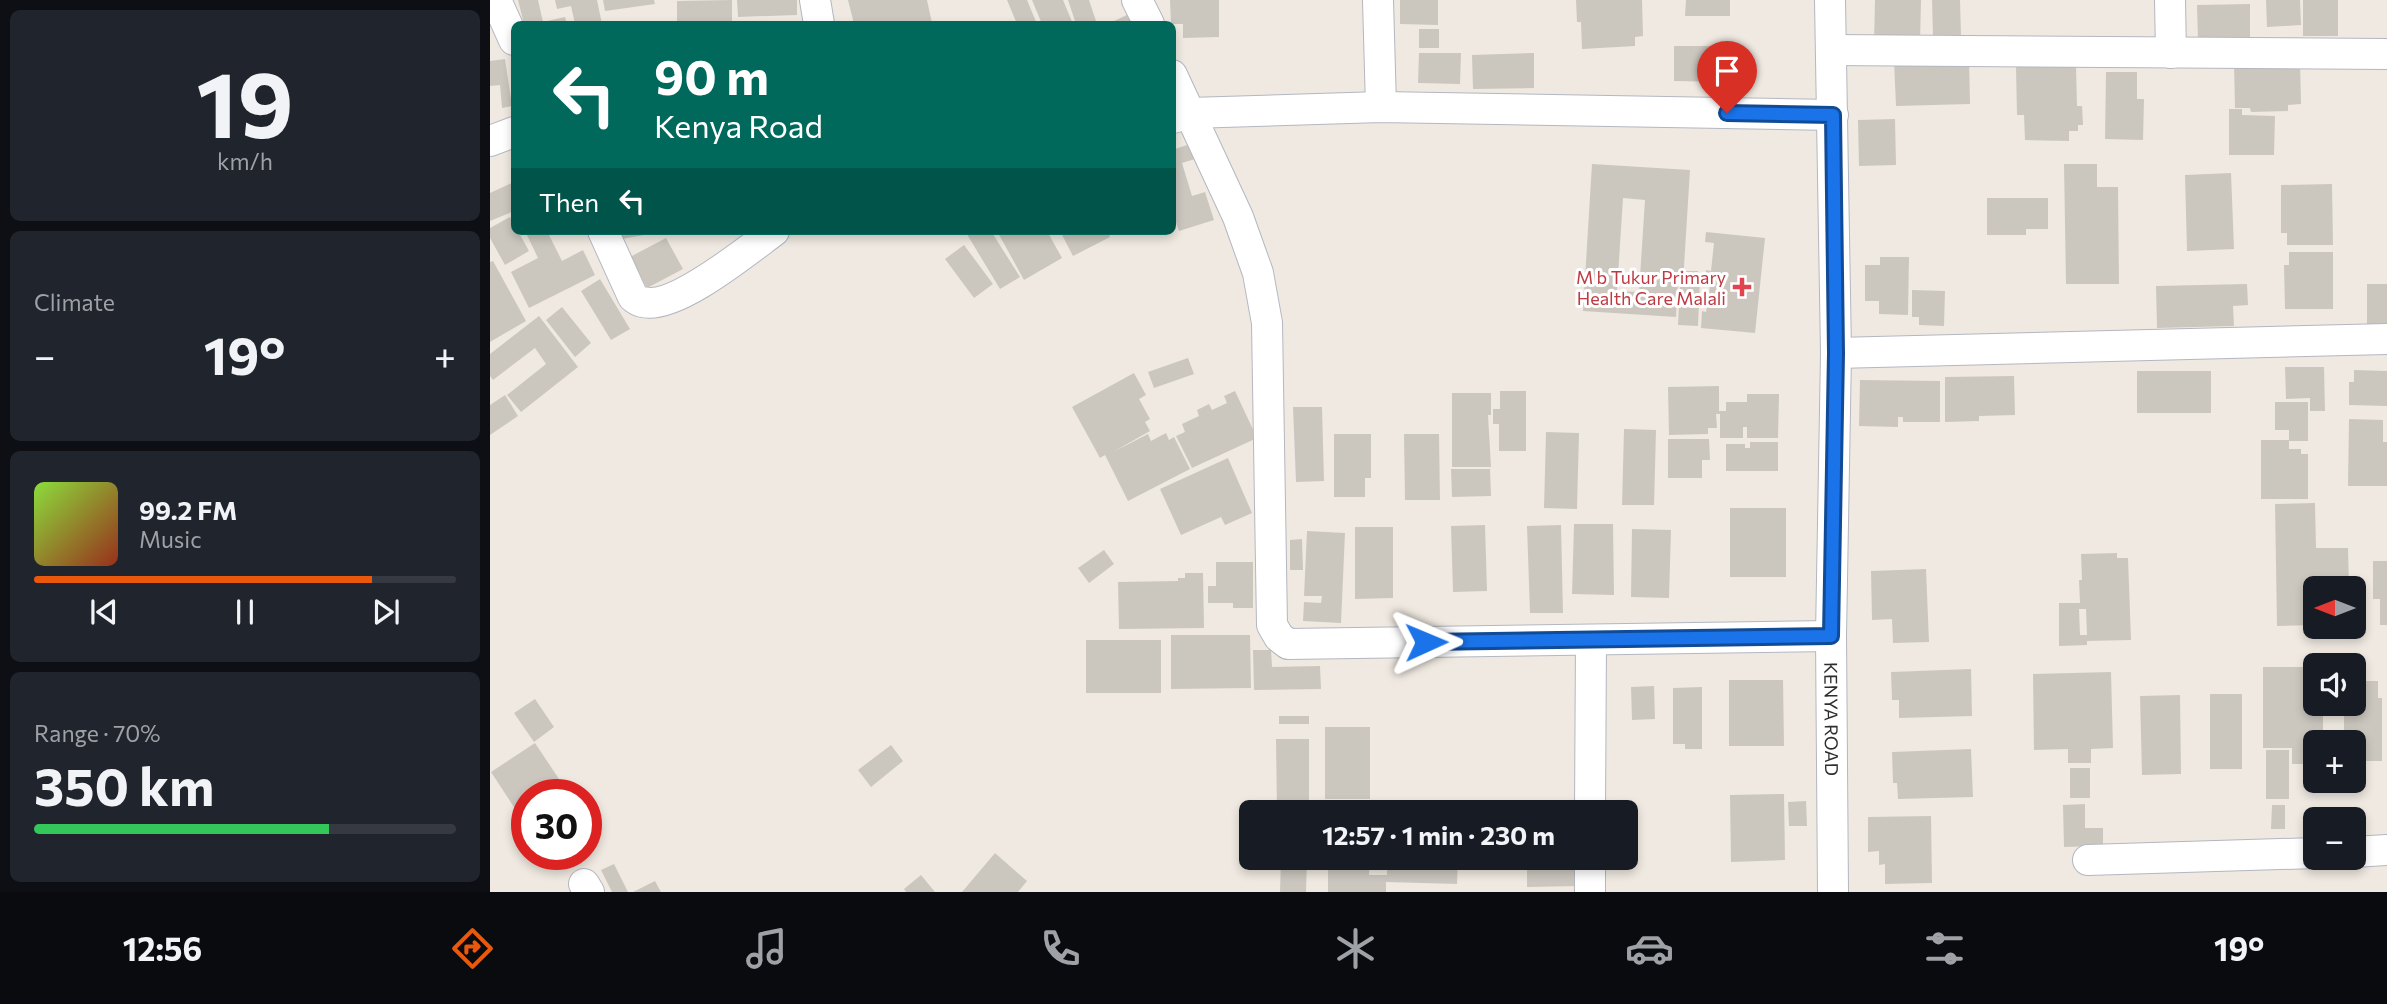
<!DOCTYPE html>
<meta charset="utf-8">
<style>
body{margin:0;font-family:Commissioner,sans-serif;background:#20242c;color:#f1f3f6;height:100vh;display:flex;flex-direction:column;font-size:26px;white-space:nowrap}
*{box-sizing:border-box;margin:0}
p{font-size:23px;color:#9ea1a6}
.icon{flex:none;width:38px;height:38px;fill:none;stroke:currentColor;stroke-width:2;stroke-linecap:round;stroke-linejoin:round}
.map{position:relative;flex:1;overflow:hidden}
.details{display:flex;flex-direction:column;gap:10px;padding:10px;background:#0d0f14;width:490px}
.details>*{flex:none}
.guide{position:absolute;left:21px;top:21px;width:665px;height:214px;border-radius:10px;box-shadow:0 4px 10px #0003;background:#00695c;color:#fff;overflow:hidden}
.needle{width:46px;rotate:270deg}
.controls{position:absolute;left:1813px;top:576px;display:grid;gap:14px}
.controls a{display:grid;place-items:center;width:63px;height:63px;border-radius:10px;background:#171b24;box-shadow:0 4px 10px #0003;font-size:35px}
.speed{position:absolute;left:21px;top:779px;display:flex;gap:14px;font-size:35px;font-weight:700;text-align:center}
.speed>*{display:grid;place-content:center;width:91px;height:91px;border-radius:50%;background:#171b24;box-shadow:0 4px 10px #0003;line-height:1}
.speed .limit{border:10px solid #d22;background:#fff;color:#111}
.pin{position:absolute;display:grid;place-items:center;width:60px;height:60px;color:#fff;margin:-72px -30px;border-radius:50% 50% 50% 0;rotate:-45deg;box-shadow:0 0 7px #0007}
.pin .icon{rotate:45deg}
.me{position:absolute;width:77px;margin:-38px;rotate:89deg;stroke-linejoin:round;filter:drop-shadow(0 0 5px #0008)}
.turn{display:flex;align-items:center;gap:24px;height:147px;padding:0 28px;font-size:32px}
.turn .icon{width:91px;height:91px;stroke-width:2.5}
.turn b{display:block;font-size:49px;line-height:60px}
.then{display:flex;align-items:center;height:66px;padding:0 28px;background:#0003;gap:14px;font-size:26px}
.big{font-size:52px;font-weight:700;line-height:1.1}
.details .tile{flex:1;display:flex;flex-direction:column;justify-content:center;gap:10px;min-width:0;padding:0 24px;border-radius:10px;background:#20242c}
.details .dial{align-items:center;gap:0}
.dial b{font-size:91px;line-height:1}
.song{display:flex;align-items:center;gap:21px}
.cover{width:84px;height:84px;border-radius:10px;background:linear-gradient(135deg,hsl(90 70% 55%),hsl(10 70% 35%))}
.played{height:7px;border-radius:4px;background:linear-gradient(90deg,#ea580c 80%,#363941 80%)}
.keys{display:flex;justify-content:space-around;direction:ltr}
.heat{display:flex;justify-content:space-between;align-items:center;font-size:38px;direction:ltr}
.charge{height:10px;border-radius:5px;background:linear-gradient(90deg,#34c759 70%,#363941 0)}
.trip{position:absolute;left:749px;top:800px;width:399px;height:70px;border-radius:10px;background:#171b24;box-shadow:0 4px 10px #0003;font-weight:700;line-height:70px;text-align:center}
.dock{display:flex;height:112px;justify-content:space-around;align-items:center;background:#090b0e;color:#9ea1a6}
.dock .icon{width:49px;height:49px}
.dock .on{color:#ea580c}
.dock b{font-size:32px;color:#f1f3f6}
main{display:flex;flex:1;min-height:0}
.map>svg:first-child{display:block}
.building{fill:#cbc7bf;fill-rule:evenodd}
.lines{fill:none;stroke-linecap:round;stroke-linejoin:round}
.street-casing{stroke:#b4b7c1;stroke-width:32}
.street{stroke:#fff;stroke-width:30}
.route-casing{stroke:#114b97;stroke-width:18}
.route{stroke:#1a73e8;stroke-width:12}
.health-dot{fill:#e0444e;stroke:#fff;stroke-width:2.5}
.labels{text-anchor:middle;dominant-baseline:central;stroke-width:6;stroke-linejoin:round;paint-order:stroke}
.health-label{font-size:18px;fill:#be3a42;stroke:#fff;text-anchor:end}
.street-label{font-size:18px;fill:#2e2e2e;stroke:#fff}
</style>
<main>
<section class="details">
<div class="tile dial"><b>19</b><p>km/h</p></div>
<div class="tile"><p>Climate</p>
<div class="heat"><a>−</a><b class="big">19°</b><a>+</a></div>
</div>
<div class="tile">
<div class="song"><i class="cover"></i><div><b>99.2 FM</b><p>Music</p></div></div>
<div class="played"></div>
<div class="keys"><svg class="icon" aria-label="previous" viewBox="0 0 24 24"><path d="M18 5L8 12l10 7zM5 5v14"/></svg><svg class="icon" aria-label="pause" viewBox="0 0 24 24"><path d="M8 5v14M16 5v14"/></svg><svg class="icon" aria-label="next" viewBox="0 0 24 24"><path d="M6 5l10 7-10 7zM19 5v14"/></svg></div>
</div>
<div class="tile"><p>Range · 70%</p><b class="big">350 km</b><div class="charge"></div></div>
</section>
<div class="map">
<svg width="1897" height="892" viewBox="0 0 1897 892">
<rect width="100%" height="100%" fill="#efe9e1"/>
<path class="building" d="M28 0H48L53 22 75 17 77 24H34Z
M65 0H107L112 24H85L81 6 67 9Z
M113 0H164L165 4 115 11Z
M242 0V24H187V1Z
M247 0H307V15L248 17Z
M358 0H437L442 23 364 24Z
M517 0H537L547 24H527Z
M542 0H573L583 24H552Z
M578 0H599L607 24H586Z
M680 0H729V37L693 38V24H681Z
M910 0H948V25L910 24Z
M1086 0H1152L1153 36 1145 37V46L1092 49 1091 22H1087Z
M1196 0H1240V16H1195Z
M1385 0H1431L1430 43H1384Z
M1442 0H1470L1471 36 1443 37Z
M1776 0H1810L1811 25 1777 27Z
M1813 0H1848V36H1813Z
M1760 4V40L1708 41 1707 5Z
M639 14 644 24H623L622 22Z
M929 29H949V48H929Z
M1184 46H1237V82L1184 81Z
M929 53H971L970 84 928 83Z
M1044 53V88L983 89 982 55Z
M1479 58 1480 104 1406 106 1404 61Z
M15 59 22 106 12 108 10 85 0 86V61Z
M1810 61 1811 104 1798 105V111L1761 112 1760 108H1745L1744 63Z
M1586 65 1587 106H1592L1593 125H1588V131H1579V141L1535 140 1534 115H1527L1526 67Z
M1616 72H1647V99H1654L1653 140 1615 139Z
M1739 109H1752V115L1785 116 1784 155H1739Z
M1405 119 1406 165 1369 166 1368 120Z
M700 144 705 159 692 163 702 196 715 192 724 220 689 231 682 210V150Z
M1102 164 1200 170 1193 282H1188L1186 317 1093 311ZM1133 198 1155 200 1149 292 1127 291Z
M1574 164H1607V187H1628L1629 284H1576Z
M1741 173 1744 249 1697 251 1695 175Z
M24 182V211L0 221V193Z
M1842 184 1843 245H1797V233H1791V185Z
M1497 198H1558V229H1536V235H1497Z
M20 217 24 225V231H28L39 251 15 265 0 238V228Z
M35 231H57L72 261 93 250 105 275 39 308 21 272 48 258Z
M120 231H170V232L121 241Z
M475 231H501L530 277 510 289Z
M507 231H557L572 258 534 280Z
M570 231H617L620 237 583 256Z
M1216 232 1275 238 1265 333 1211 328 1212 311 1216 312 1217 307 1213 306 1214 296H1219L1220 282 1215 281 1216 270 1221 271 1224 243 1215 242Z
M176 238 193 269 157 288 140 257Z
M474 245 503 284 484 298 455 259Z
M1799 252H1843V309H1795L1794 265H1799Z
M1390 257H1419L1418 315 1389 314V301H1375V265H1390Z
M3 261 36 321 0 342V262Z
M1195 271H1208V277L1210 278 1208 326 1188 325 1190 285H1194Z
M110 279 140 329 121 340 91 291Z
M1757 284 1758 305 1743 306 1744 326 1667 328 1666 286Z
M1877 284H1897V325H1877Z
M1422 290 1455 291 1454 326 1429 325V317H1422Z
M72 307 101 343 85 357 56 320Z
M49 316 88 367 31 412 17 395 56 364 45 348 3 380 0 376V354Z
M698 358 704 374 664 388 658 372Z
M1795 367H1834L1835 411H1820V398L1796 399Z
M1864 370 1897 371V406L1859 405V382H1864Z
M1647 371H1721V413H1647Z
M644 373 656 395 649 399 660 419 655 422 660 431 623 452 658 434 661 441 676 433 679 440 684 437 700 469 638 501 615 455 610 458 582 407Z
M1524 376 1525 415 1489 416V421L1455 422V377Z
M1370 380 1450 381V422H1413V417H1408V427L1369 426Z
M1229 386V411H1236V402H1257V394H1289L1288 438H1257V427H1253V438H1230V414H1226L1227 428H1218V434L1179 435 1178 387Z
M745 391 767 438 702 468 686 436 695 432 692 424 709 416 707 410 719 404 722 410 737 403 734 396Z
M1010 391H1036V451H1009V424H1003V409H1010Z
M962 393H1001V415H998L1001 467H962Z
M15 395 28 416 0 435V405Z
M1785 402H1818V441H1799V430H1785Z
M803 407H832L834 481 806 482Z
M1859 419 1893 420V442H1897V486H1858Z
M1134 429 1166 430 1164 505H1132Z
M1056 432 1089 433 1087 509 1054 508Z
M844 434H881V478H875V497H844Z
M914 434H949L950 500H915Z
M1178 439H1219L1220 460H1212V478H1178Z
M1771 440H1799V449H1811V454H1818V499H1771Z
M1260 442H1288V471H1236V444H1255V448H1260Z
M738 458 762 513 735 525 731 517 691 535 670 489Z
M961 469H1000L1001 496 962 497Z
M1825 503 1826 548H1858L1859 588H1825V625L1787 626 1785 504Z
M1240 508H1296V577H1240Z
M1084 524H1123L1124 595 1082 594Z
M995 525 997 591 963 592 961 526Z
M1071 525 1073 613H1040L1037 526Z
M865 527H903V598L865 599Z
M1142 529 1181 530 1179 598 1141 597Z
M817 531 855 533 851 623 813 621 814 602 831 603 832 596H814Z
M812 539 813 570H800V540Z
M614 550 624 564 599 583 588 568Z
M1627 553V558H1638L1641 640 1597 641V645L1569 646V603H1590L1589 580H1592L1591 554ZM1589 609H1596L1597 635H1590Z
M1883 561H1897V625H1890V599H1883Z
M726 562H763V608H743V603H718V586H726Z
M1436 569 1439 642 1403 643 1402 619 1382 620 1381 571Z
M695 573H713L714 628 629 629 628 582 688 581V578H695Z
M681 635H760L761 688 681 689Z
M596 640H671V693H596Z
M763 650H781L782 667 830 666 831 689 764 690Z
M1773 667H1825V704H1833V742H1825V748H1819V764H1802V748H1773Z
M1481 669 1482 716 1409 718V700H1402L1401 672Z
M1621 672 1623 748 1601 749V763H1578V749L1544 750 1543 674Z
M1239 680H1293L1294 746H1239Z
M1864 681H1888V698H1892V761H1864V742H1854V704H1864Z
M1164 686 1165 719 1142 720 1141 687Z
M1212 687V749H1195V744H1183V688Z
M1720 694H1752V769H1720Z
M1690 695 1691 774 1652 775 1650 696Z
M45 699 64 727 44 742 24 713Z
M789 716H819V724H789Z
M835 727H880V799H835Z
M786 739H819V812H787Z
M45 743 79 794H37V827L1 772Z
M401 745 413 761 381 787 368 770Z
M1481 749 1483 797 1408 799 1407 783H1403L1402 752Z
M1776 750H1799V799H1776Z
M1580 768H1600V798H1580Z
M1294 794 1295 860 1241 862 1240 795Z
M836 801H851V807H865V812H836Z
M1316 801 1317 826H1299L1298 802Z
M1595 804V828H1613V846L1574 847 1573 805Z
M1782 805H1795V829H1781Z
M1441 816 1442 883 1395 884V864L1389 865V851L1378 852V817Z
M505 853 537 881 528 892H472Z
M791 858H817L816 892H790Z
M838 858H880L879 875H897V869H891V858H968L967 884 896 882V892H838Z
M974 858H1017V863L974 864Z
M1037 858H1088L1089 886 1037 887Z
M124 864 138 892H122L111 870Z
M431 875 445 892H416L414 889Z
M165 881 171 892H143Z"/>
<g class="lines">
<g class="street-casing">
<g id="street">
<path d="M6 0 24 40"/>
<path d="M325 0 329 24"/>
<path d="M647 0 659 24"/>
<path d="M888 0 891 107"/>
<path id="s1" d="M1340 0 1346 353 1341 636 1343 892"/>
<path d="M1680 0 1681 53"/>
<path d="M1341 50 1897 54"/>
<path d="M682 75 748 217 768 273 777 323 782 625 789 637 798 644 1341 636"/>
<path d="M683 118 700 113 891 107 1343 115"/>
<path d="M0 141 24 132"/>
<path d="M113 231 143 297C146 299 149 302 153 302 184 311 258 250 284 231"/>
<path d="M1346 353 1897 339"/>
<path d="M1100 812 1101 640"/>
<path d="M1864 852 1897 850"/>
<path d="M1598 860 1825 853"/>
<path d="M94 884 99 892"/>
<path d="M1100 892V858"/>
</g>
</g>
<use href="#street" class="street"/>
</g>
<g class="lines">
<g class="route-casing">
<path id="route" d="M936 642 1341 636 1346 353 1343 115 1237 113"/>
</g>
<use href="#route" class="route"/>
</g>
<path class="health-dot" d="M1248.5 276.5h7v7h7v7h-7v7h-7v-7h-7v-7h7z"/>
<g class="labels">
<g class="health-label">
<text x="1236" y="277">M b Tukur Primary<tspan x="1236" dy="21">Health Care Malali</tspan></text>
</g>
<g class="street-label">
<text stroke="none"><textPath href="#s1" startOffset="719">KENYA ROAD</textPath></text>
</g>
</g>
</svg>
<div class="controls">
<a><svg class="needle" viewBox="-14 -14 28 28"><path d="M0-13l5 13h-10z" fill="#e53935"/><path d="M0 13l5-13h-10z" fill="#9ea1a6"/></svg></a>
<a><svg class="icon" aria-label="sound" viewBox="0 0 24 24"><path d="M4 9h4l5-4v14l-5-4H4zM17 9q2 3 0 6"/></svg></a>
<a>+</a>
<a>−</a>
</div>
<div class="speed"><div class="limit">30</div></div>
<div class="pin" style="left:1237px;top:113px;background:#d93025"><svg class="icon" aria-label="arrive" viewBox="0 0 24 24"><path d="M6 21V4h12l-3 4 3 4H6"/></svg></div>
<svg class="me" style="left:936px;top:642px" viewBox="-20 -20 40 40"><path d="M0-17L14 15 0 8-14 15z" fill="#1a73e8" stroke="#fff" stroke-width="4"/></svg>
<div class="trip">12:57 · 1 min · 230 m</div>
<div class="guide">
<div class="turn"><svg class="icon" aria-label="left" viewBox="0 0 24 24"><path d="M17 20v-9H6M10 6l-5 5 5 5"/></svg><div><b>90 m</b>Kenya Road</div></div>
<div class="then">Then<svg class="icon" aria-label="left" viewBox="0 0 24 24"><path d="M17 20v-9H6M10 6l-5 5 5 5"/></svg></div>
</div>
</div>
</main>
<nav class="dock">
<b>12:56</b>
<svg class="icon on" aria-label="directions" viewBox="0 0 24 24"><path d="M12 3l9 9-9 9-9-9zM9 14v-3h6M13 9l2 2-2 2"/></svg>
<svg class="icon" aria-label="music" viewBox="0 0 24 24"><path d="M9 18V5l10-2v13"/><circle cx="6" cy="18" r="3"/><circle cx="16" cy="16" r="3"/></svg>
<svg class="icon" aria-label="phone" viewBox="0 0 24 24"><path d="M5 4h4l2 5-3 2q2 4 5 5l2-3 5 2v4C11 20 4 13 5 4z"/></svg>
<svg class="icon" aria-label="climate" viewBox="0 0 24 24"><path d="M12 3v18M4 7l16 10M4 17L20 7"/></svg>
<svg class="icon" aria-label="car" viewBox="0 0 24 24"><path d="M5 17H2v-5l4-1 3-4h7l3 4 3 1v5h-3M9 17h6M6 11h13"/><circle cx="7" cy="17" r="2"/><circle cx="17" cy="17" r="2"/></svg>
<svg class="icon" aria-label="filters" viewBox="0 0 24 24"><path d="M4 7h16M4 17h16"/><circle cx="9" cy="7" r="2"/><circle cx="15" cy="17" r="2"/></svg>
<b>19°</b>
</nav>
